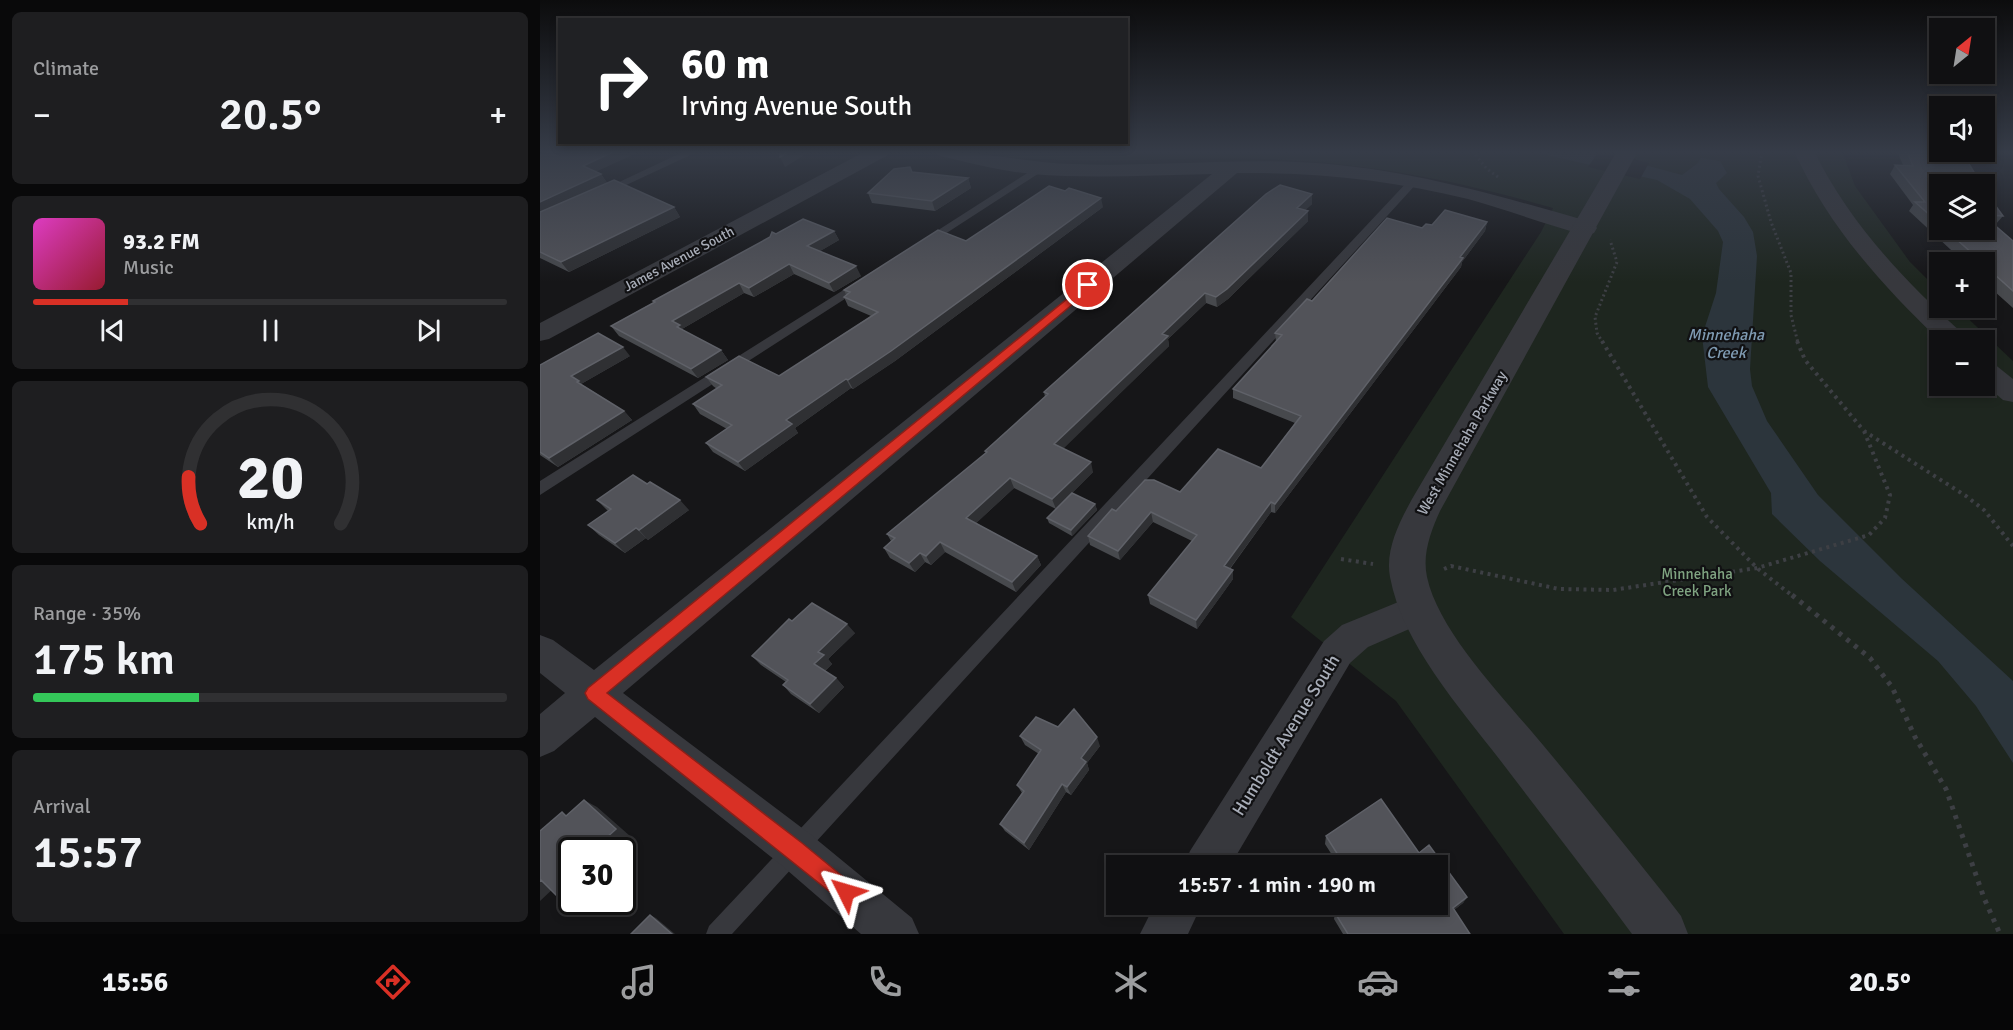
<!DOCTYPE html>
<meta charset="utf-8">
<style>
body{margin:0;font-family:Signika,sans-serif;background:#1e1e20;color:#f1f3f6;height:100vh;display:flex;flex-direction:column;font-size:22px;white-space:nowrap}
*{box-sizing:border-box;margin:0}
p{font-size:20px;color:#9c9d9f}
.icon{flex:none;width:33px;height:33px;fill:none;stroke:currentColor;stroke-width:2;stroke-linecap:round;stroke-linejoin:round}
.map{position:relative;flex:1;overflow:hidden}
.details{display:flex;flex-direction:column;gap:12px;padding:12px;background:#09090a;width:540px}
.details>*{flex:none}
.hud{position:absolute;left:18px;top:18px;width:570px;height:126px;border-radius:0px;box-shadow:0 3px 9px #0003,0 0 0 2px #303032;background:#202124;color:#fff;overflow:hidden}
.needle{width:39px;rotate:30deg}
.controls{position:absolute;left:1389px;top:18px;display:grid;gap:12px}
.controls a{display:grid;place-items:center;width:66px;height:66px;border-radius:0px;background:#101012;box-shadow:0 3px 9px #0003,0 0 0 2px #303032;font-size:30px}
.speed{position:absolute;left:18px;top:837px;display:flex;gap:12px;font-size:30px;font-weight:700;text-align:center}
.speed>*{display:grid;place-content:center;width:78px;height:78px;border-radius:50%;background:#101012;box-shadow:0 3px 9px #0003,0 0 0 2px #303032;line-height:1}
.speed .limit{border:3px solid #111;border-radius:9px;background:#fff;color:#111}
.pin{position:absolute;display:grid;place-items:center;width:51px;height:51px;color:#fff;margin:-26px;border:3px solid #fff;border-radius:50%;box-shadow:0 2px 6px #0007}
.me{position:absolute;width:66px;margin:-33px;rotate:310deg;stroke-linejoin:round;filter:drop-shadow(0 0 4px #0008)}
.turn{display:flex;align-items:center;gap:21px;height:126px;padding:0 24px;font-size:27px}
.turn .icon{width:78px;height:78px;stroke-width:2.5}
.turn b{display:block;font-size:42px;line-height:51px}
.big{font-size:45px;font-weight:600;line-height:1.1}
.details .widget{flex:1;display:flex;flex-direction:column;justify-content:center;gap:9px;min-width:0;padding:0 21px;border-radius:9px;background:#1e1e20}
.details .dial{align-items:center;gap:0}
.dial svg{height:156px;overflow:visible;fill:none;stroke:#303032;stroke-width:7;stroke-linecap:round;text-anchor:middle}
.dial text{fill:#f1f3f6;stroke:none}
.song{display:flex;align-items:center;gap:18px}
.cover{width:72px;height:72px;border-radius:9px;background:linear-gradient(135deg,hsl(310 70% 55%),hsl(350 70% 35%))}
.played{height:6px;border-radius:3px;background:linear-gradient(90deg,#d93025 20%,#303032 20%)}
.keys{display:flex;justify-content:space-around;direction:ltr}
.heat{display:flex;justify-content:space-between;align-items:center;font-size:33px;direction:ltr}
.charge{height:9px;border-radius:4px;background:linear-gradient(90deg,#34c759 35%,#303032 0)}
.trip{position:absolute;left:566px;top:855px;width:342px;height:60px;border-radius:0px;background:#101012;box-shadow:0 3px 9px #0003,0 0 0 2px #303032;font-weight:600;line-height:60px;text-align:center}
.dock{display:flex;height:96px;justify-content:space-around;align-items:center;background:#060607;color:#9c9d9f}
.dock .icon{width:42px;height:42px}
.dock .current{color:#d93025}
.dock b{font-size:27px;color:#f1f3f6}
main{display:flex;flex:1;min-height:0}
.map>svg:first-child{display:block}
.green{fill:#1e261f;fill-rule:evenodd}
.water{fill:#2c353c}
.pier{fill:#161618}
.lines{fill:none;stroke-linecap:round;stroke-linejoin:round}
.path-far2{stroke:#3d3f44;stroke-width:3;stroke-dasharray:2 3;stroke-linecap:butt}
.path-far1{stroke:#3d3f44;stroke-width:4;stroke-dasharray:3 4.5;stroke-linecap:butt}
.path{stroke:#3d3f44;stroke-width:5;stroke-dasharray:4 6;stroke-linecap:butt}
.service{fill:#37383d;fill-rule:evenodd}
.minor{fill:#37383d;fill-rule:evenodd}
.tertiary{fill:#37383d;fill-rule:evenodd}
.wall{fill:#47494d}
.shaded-wall{fill:#2f3033}
.building{fill:#525359;stroke:#5f6168;stroke-width:1.5}
.route{fill:#d93025;stroke:#8d1f18;stroke-width:1.5}
.labels{text-anchor:middle;dominant-baseline:central;stroke-width:4.5;stroke-linejoin:round;paint-order:stroke}
.far-street-label{font-size:14px;fill:#a8adb8;stroke:#111113}
.street-label{font-size:15px;fill:#a8adb8;stroke:#111113}
.park-label{font-size:15px;fill:#7fa381;stroke:#111113}
.water-label{font-size:16px;font-style:italic;fill:#7f9bb3;stroke:#111113}
.near-street-label{font-size:18px;fill:#a8adb8;stroke:#111113}
</style>
<main>
<section class="details">
<div class="widget"><p>Climate</p>
<div class="heat"><a>−</a><b class="big">20.5°</b><a>+</a></div>
</div>
<div class="widget">
<div class="song"><i class="cover"></i><div><b>93.2 FM</b><p>Music</p></div></div>
<div class="played"></div>
<div class="keys"><svg class="icon" aria-label="previous" viewBox="0 0 24 24"><path d="M18 5L8 12l10 7zM5 5v14"/></svg><svg class="icon" aria-label="pause" viewBox="0 0 24 24"><path d="M8 5v14M16 5v14"/></svg><svg class="icon" aria-label="next" viewBox="0 0 24 24"><path d="M6 5l10 7-10 7zM19 5v14"/></svg></div>
</div>
<div class="widget dial"><svg viewBox="0 0 100 80">
<path d="M14 69A42 42 0 1 1 86 69"/>
<path d="M14 69A42 42 0 0 1 8 45" stroke="#d93025"/>
<text x="50" y="56" font-size="32" font-weight="700">20</text>
<text x="50" y="72" font-size="11">km/h</text>
</svg></div>
<div class="widget"><p>Range · 35%</p><b class="big">175 km</b><div class="charge"></div></div>
<div class="widget"><p>Arrival</p><b class="big">15:57</b></div>
</section>
<div class="map">
<svg width="1473" height="934" viewBox="0 0 1473 934">
<rect width="100%" height="100%" fill="#161618"/>
<path class="green" d="M431 151H1302L1315 186 1370 262 1399 291 1400 308H1417L1473 361V934H1024L856 701 751 617 1001 232 1013 208C916 180 823 162 722 159 655 157 588 162 522 160 491 159 461 158 431 151ZM1400 340H1444V386H1400Z"/>
<path class="water" d="M989 151H1053L1142 175 1158 163 1161 158 1180 161 1187 173 1176 183 1179 189 1204 217 1213 232 1217 256 1210 369 1212 386 1227 421 1278 495 1361 578 1473 681V763L1436 706 1398 661 1280 561 1232 514 1231 493 1168 387 1162 336 1176 293 1183 242 1178 231 1150 199 1117 180Z"/>
<path class="pier" d="M1059 151H1064L1109 163 1100 179 1048 167Z"/>
<g class="lines">
<path class="path-far2" d="M932 151 947 169 958 177
M1222 151 1218 176 1231 222 1251 273V315L1258 343
M1063 343 1057 333 1055 317 1077 262 1070 240"/>
<path class="path-far1" d="M1062 341 1167 517 1217 568 1254 597
M1257 341 1265 360 1324 431 1426 496 1444 510 1473 546
M801 559 833 564
M904 569 911 566 1019 589 1073 590 1217 568 1329 535 1345 518 1350 495 1324 431"/>
<path class="path" d="M1252 595 1330 658 1352 687 1375 737 1406 789 1444 898 1460 934"/>
<path class="service" d="M145 151H159L67 194 58 192Z
M500 165 504 166V170L388 245H380L378 243Z
M870 179 879 181 192 934H166L169 926Z
M321 279 325 280V286L0 495V481Z"/>
<path class="minor" d="M326 151H350L348 155 9 339 0 341V323Z
M395 151C441 151 487 163 534 164 608 167 683 159 757 162 860 166 956 195 1054 223L1057 228 1054 233 1046 235C1006 225 968 210 928 199 853 180 774 172 697 173L83 693 270 834 372 918 379 934H321L240 864 55 717 14 751 0 757V714L25 693 0 673V635L13 640 54 670 672 174C612 175 552 179 492 174 460 171 429 163 397 155Z
M1254 151H1274C1310 224 1364 280 1423 334L1427 340 1400 341C1341 284 1288 226 1254 151Z
M1444 360 1453 363 1473 379V402L1463 400 1444 384Z
M878 594 890 598 895 609 890 620 828 647 810 663 690 866H644L650 851 784 641 802 625Z
M615 904H662L648 934H600Z"/>
<path class="tertiary" d="M1077 151H1098L900 511C891 531 882 554 887 577 899 633 966 700 1003 745 1044 794 1084 844 1124 894L1141 916 1148 934H1092C1049 875 1004 818 960 760 920 708 862 643 850 577 845 550 859 523 872 499Z"/>
</g>
<path class="wall" d="M1357 151 1422 152 1400 184V230H1444V190L1463 216 1455 225 1473 241V308L1444 282V262H1424L1369 211 1373 205 1350 174 1355 165H1363Z
M0 155 56 172 61 174 67 183 134 207 140 217 29 272 0 258Z
M428 178 431 188 395 211 332 203 328 193Z
M772 194V204L765 210 768 221 688 299 677 307 666 303 628 339 629 346 523 448 553 472 532 493 555 504 557 510 532 536 509 523 507 518 516 509 474 488 436 523 497 556 501 565 476 592 405 552 391 565 385 562 375 572 350 558 344 548 351 541 347 534 446 453 445 451 505 397 504 392Z
M563 207 355 361 313 389 311 388 255 428 258 433 205 471 173 452 166 443 187 429 160 414 153 404 177 389 173 386 166 377 239 376 331 316 308 306 304 297 306 295 304 290 426 241Z
M947 222 945 231 922 262 921 267 735 513 731 512 690 569 693 579 657 629 610 604 608 595 652 541 613 522 580 560 550 545 548 536 576 511 640 492 721 468 755 423 693 398V389L736 342 735 333 772 301 882 228 892 225Z
M294 231 299 240 280 251 321 276 294 292 254 274 214 297 204 293 142 329 144 331 181 350 188 360 158 378 79 336 71 326 114 302 113 301 236 234Z
M90 356 41 384 84 411 92 420 18 467 0 455V365Z
M57 500 149 510 108 540 106 538 85 553 59 535 48 525 68 511Z
M252 621 315 633 288 659 292 664 285 671 296 678 304 687 279 713 251 694 243 685 246 682 221 665 212 656Z
M480 736 560 746 547 763 549 770 531 795 526 792 489 850 465 831 460 824 482 793 477 785 499 754 485 745Z
M841 799 879 853 889 845 927 897 923 903 914 910 930 934H803L794 919 795 913 807 904H897V866H799L785 844 786 836Z"/>
<path class="shaded-wall" d="M75 151H101L49 175 43 166Z
M251 151H271L245 167 240 157Z
M61 174 68 184 0 215V202Z
M428 178 431 188 395 211 392 201Z
M772 194V204L757 218V208Z
M561 198 563 207 355 361 313 389 308 380Z
M134 207 140 217 29 272 21 262Z
M768 211V221L688 299 677 307 676 297Z
M947 222 945 231 922 262 921 267 735 513V504Z
M294 231 299 240 272 256 267 246Z
M249 264 254 274 214 297 209 288Z
M316 266 321 276 294 292 289 283Z
M199 283 204 293 142 329 147 335 144 337 132 321Z
M665 293 666 303 628 339 629 346 518 454 514 444 622 334Z
M83 347 90 356 41 384 47 390 45 391 31 376Z
M181 350 188 360 158 378 151 369Z
M306 379 311 388 255 428 258 433 205 471 198 462 246 420Z
M84 411 92 420 18 467 9 458Z
M551 462 553 472 516 509 512 499Z
M470 478 474 488 431 528 426 518Z
M140 500 149 510 108 540 99 530Z
M731 502V512L685 575 684 566Z
M555 504 557 510 532 536 531 530Z
M611 512 613 522 580 560 578 551Z
M96 528 106 538 85 553 75 543Z
M400 542 405 552 391 565 386 556Z
M380 553 385 562 375 572 369 563Z
M497 556 501 565 476 592 472 582Z
M693 570V579L657 629 656 620Z
M307 624 315 633 288 659 292 664 282 673 274 664 278 652Z
M296 678 304 687 279 713 270 704Z
M557 737 560 746 547 763 549 770 531 795 527 787 541 758Z
M522 784 526 792 489 850 484 843Z
M44 800 57 807 90 836 74 850H53Z
M1 880 16 886 0 901V881Z
M927 897 923 903 909 914 913 908Z
M32 898V902H49L40 910 25 904Z
M110 915 116 918 135 934H132Z"/>
<path class="building" d="M9 151H75L43 166 61 174 0 202V155Z
M240 151H251L240 157Z
M1367 151 1422 152 1441 184H1400V224L1375 202H1385L1355 165 1373 166Z
M370 167 372 172 428 178 392 201 328 193 354 169Z
M74 180 134 207 21 262 0 252V212Z
M740 185 772 194 757 208 768 211 687 289 676 297 665 293 622 334 628 336 514 444 551 462 512 499 470 478 426 518 497 556 472 582 400 542 386 556 380 553 369 563 344 548 355 538 347 534 447 452 445 451 508 394 504 392 726 194Z
M509 186 525 191 529 188 561 198 351 351 308 380 306 379 246 420 252 424 198 462 166 443 192 425 153 404 182 385 166 377 199 356 239 376 338 312 304 297 310 292 304 290 398 230 426 241Z
M1444 190 1463 216 1444 215Z
M905 210 947 222 920 257 923 258 735 504 731 502 684 566 693 570 656 620 608 595 657 535 611 512 578 551 548 536 572 509 576 511 605 480H614L640 492 678 449 721 468 761 416 693 389 742 335 735 333 767 299 772 301 847 218 882 228 886 224 892 225Z
M1444 216 1473 241V291L1444 265V262H1442L1406 230H1444Z
M263 219 294 231 267 246 316 266 289 283 249 264 209 288 199 283 132 321 140 325 137 327 181 350 151 369 71 326 115 302 113 301 230 237 232 232 236 234Z
M58 333 83 347 31 376 39 381 37 382 84 411 9 458 0 452V365Z
M93 475 107 484 110 482 140 500 99 530 96 528 75 543 48 525 71 509 57 500Z
M532 493 555 504 531 530 507 518Z
M272 603 307 624 278 652 284 655 274 664 296 678 270 704 243 685 248 680 212 656 249 619 252 621Z
M534 709 557 737 541 758 546 762 527 787 522 784 484 843 460 824 484 791 477 785 501 750 480 736 496 717 518 727Z
M841 799 879 853 889 845 927 897 913 908 930 934H808L795 913 807 904H897V866H805L786 836Z
M44 800 76 829 53 850H32V898L25 904 1 880 0 881V831L22 812 26 816Z
M110 915 132 934H91Z"/>
<linearGradient id="sky" x2="0" y2="1"><stop stop-color="#0c0c0d"/><stop offset="0.54" stop-color="#363c48"/><stop offset="1" stop-color="#363c48" stop-opacity="0"/></linearGradient>
<rect width="1473" height="282" fill="url(#sky)"/>
<path class="route" d="M548 282 554 285 552 288 67 693 262 843 313 885 316 892 313 899 306 902 299 899 48 699 45 693 48 688Z"/>
<g class="labels">
<g class="far-street-label">
<text transform="translate(139 259) rotate(-28)">James Avenue South</text>
</g>
<g class="street-label">
<text transform="translate(922 443) rotate(-60)">West Minnehaha Parkway</text>
</g>
<g class="park-label">
<text x="1157" y="574">Minnehaha<tspan x="1157" dy="17">Creek Park</tspan></text>
</g>
<g class="water-label">
<text x="1186" y="335">Minnehaha<tspan x="1186" dy="18">Creek</tspan></text>
</g>
<g class="near-street-label">
<text transform="translate(746 735) rotate(-58)">Humboldt Avenue South</text>
</g>
</g>
</svg>
<div class="controls">
<a><svg class="needle" viewBox="-14 -14 28 28"><path d="M0-13l5 13h-10z" fill="#e53935"/><path d="M0 13l5-13h-10z" fill="#9c9d9f"/></svg></a>
<a><svg class="icon" aria-label="sound" viewBox="0 0 24 24"><path d="M4 9h4l5-4v14l-5-4H4zM17 9q2 3 0 6"/></svg></a>
<a><svg class="icon" aria-label="layers" viewBox="0 0 24 24"><path d="M12 4l9 5-9 5-9-5zM3 14l9 5 9-5"/></svg></a>
<a>+</a>
<a>−</a>
</div>
<div class="speed"><div class="limit">30</div></div>
<div class="pin" style="left:548px;top:285px;background:#d93025"><svg class="icon" aria-label="arrive" viewBox="0 0 24 24"><path d="M6 21V4h12l-3 4 3 4H6"/></svg></div>
<svg class="me" style="left:306px;top:892px" viewBox="-20 -20 40 40"><path d="M0-17L14 15 0 8-14 15z" fill="#d93025" stroke="#fff" stroke-width="4"/></svg>
<div class="trip">15:57 · 1 min · 190 m</div>
<div class="hud">
<div class="turn"><svg class="icon" aria-label="right" viewBox="0 0 24 24"><path d="M7 20v-9h11M14 6l5 5-5 5"/></svg><div><b>60 m</b>Irving Avenue South</div></div>
</div>
</div>
</main>
<nav class="dock">
<b>15:56</b>
<svg class="icon current" aria-label="directions" viewBox="0 0 24 24"><path d="M12 3l9 9-9 9-9-9zM9 14v-3h6M13 9l2 2-2 2"/></svg>
<svg class="icon" aria-label="music" viewBox="0 0 24 24"><path d="M9 18V5l10-2v13"/><circle cx="6" cy="18" r="3"/><circle cx="16" cy="16" r="3"/></svg>
<svg class="icon" aria-label="phone" viewBox="0 0 24 24"><path d="M5 4h4l2 5-3 2q2 4 5 5l2-3 5 2v4C11 20 4 13 5 4z"/></svg>
<svg class="icon" aria-label="climate" viewBox="0 0 24 24"><path d="M12 3v18M4 7l16 10M4 17L20 7"/></svg>
<svg class="icon" aria-label="car" viewBox="0 0 24 24"><path d="M5 17H2v-5l4-1 3-4h7l3 4 3 1v5h-3M9 17h6M6 11h13"/><circle cx="7" cy="17" r="2"/><circle cx="17" cy="17" r="2"/></svg>
<svg class="icon" aria-label="filters" viewBox="0 0 24 24"><path d="M4 7h16M4 17h16"/><circle cx="9" cy="7" r="2"/><circle cx="15" cy="17" r="2"/></svg>
<b>20.5°</b>
</nav>
